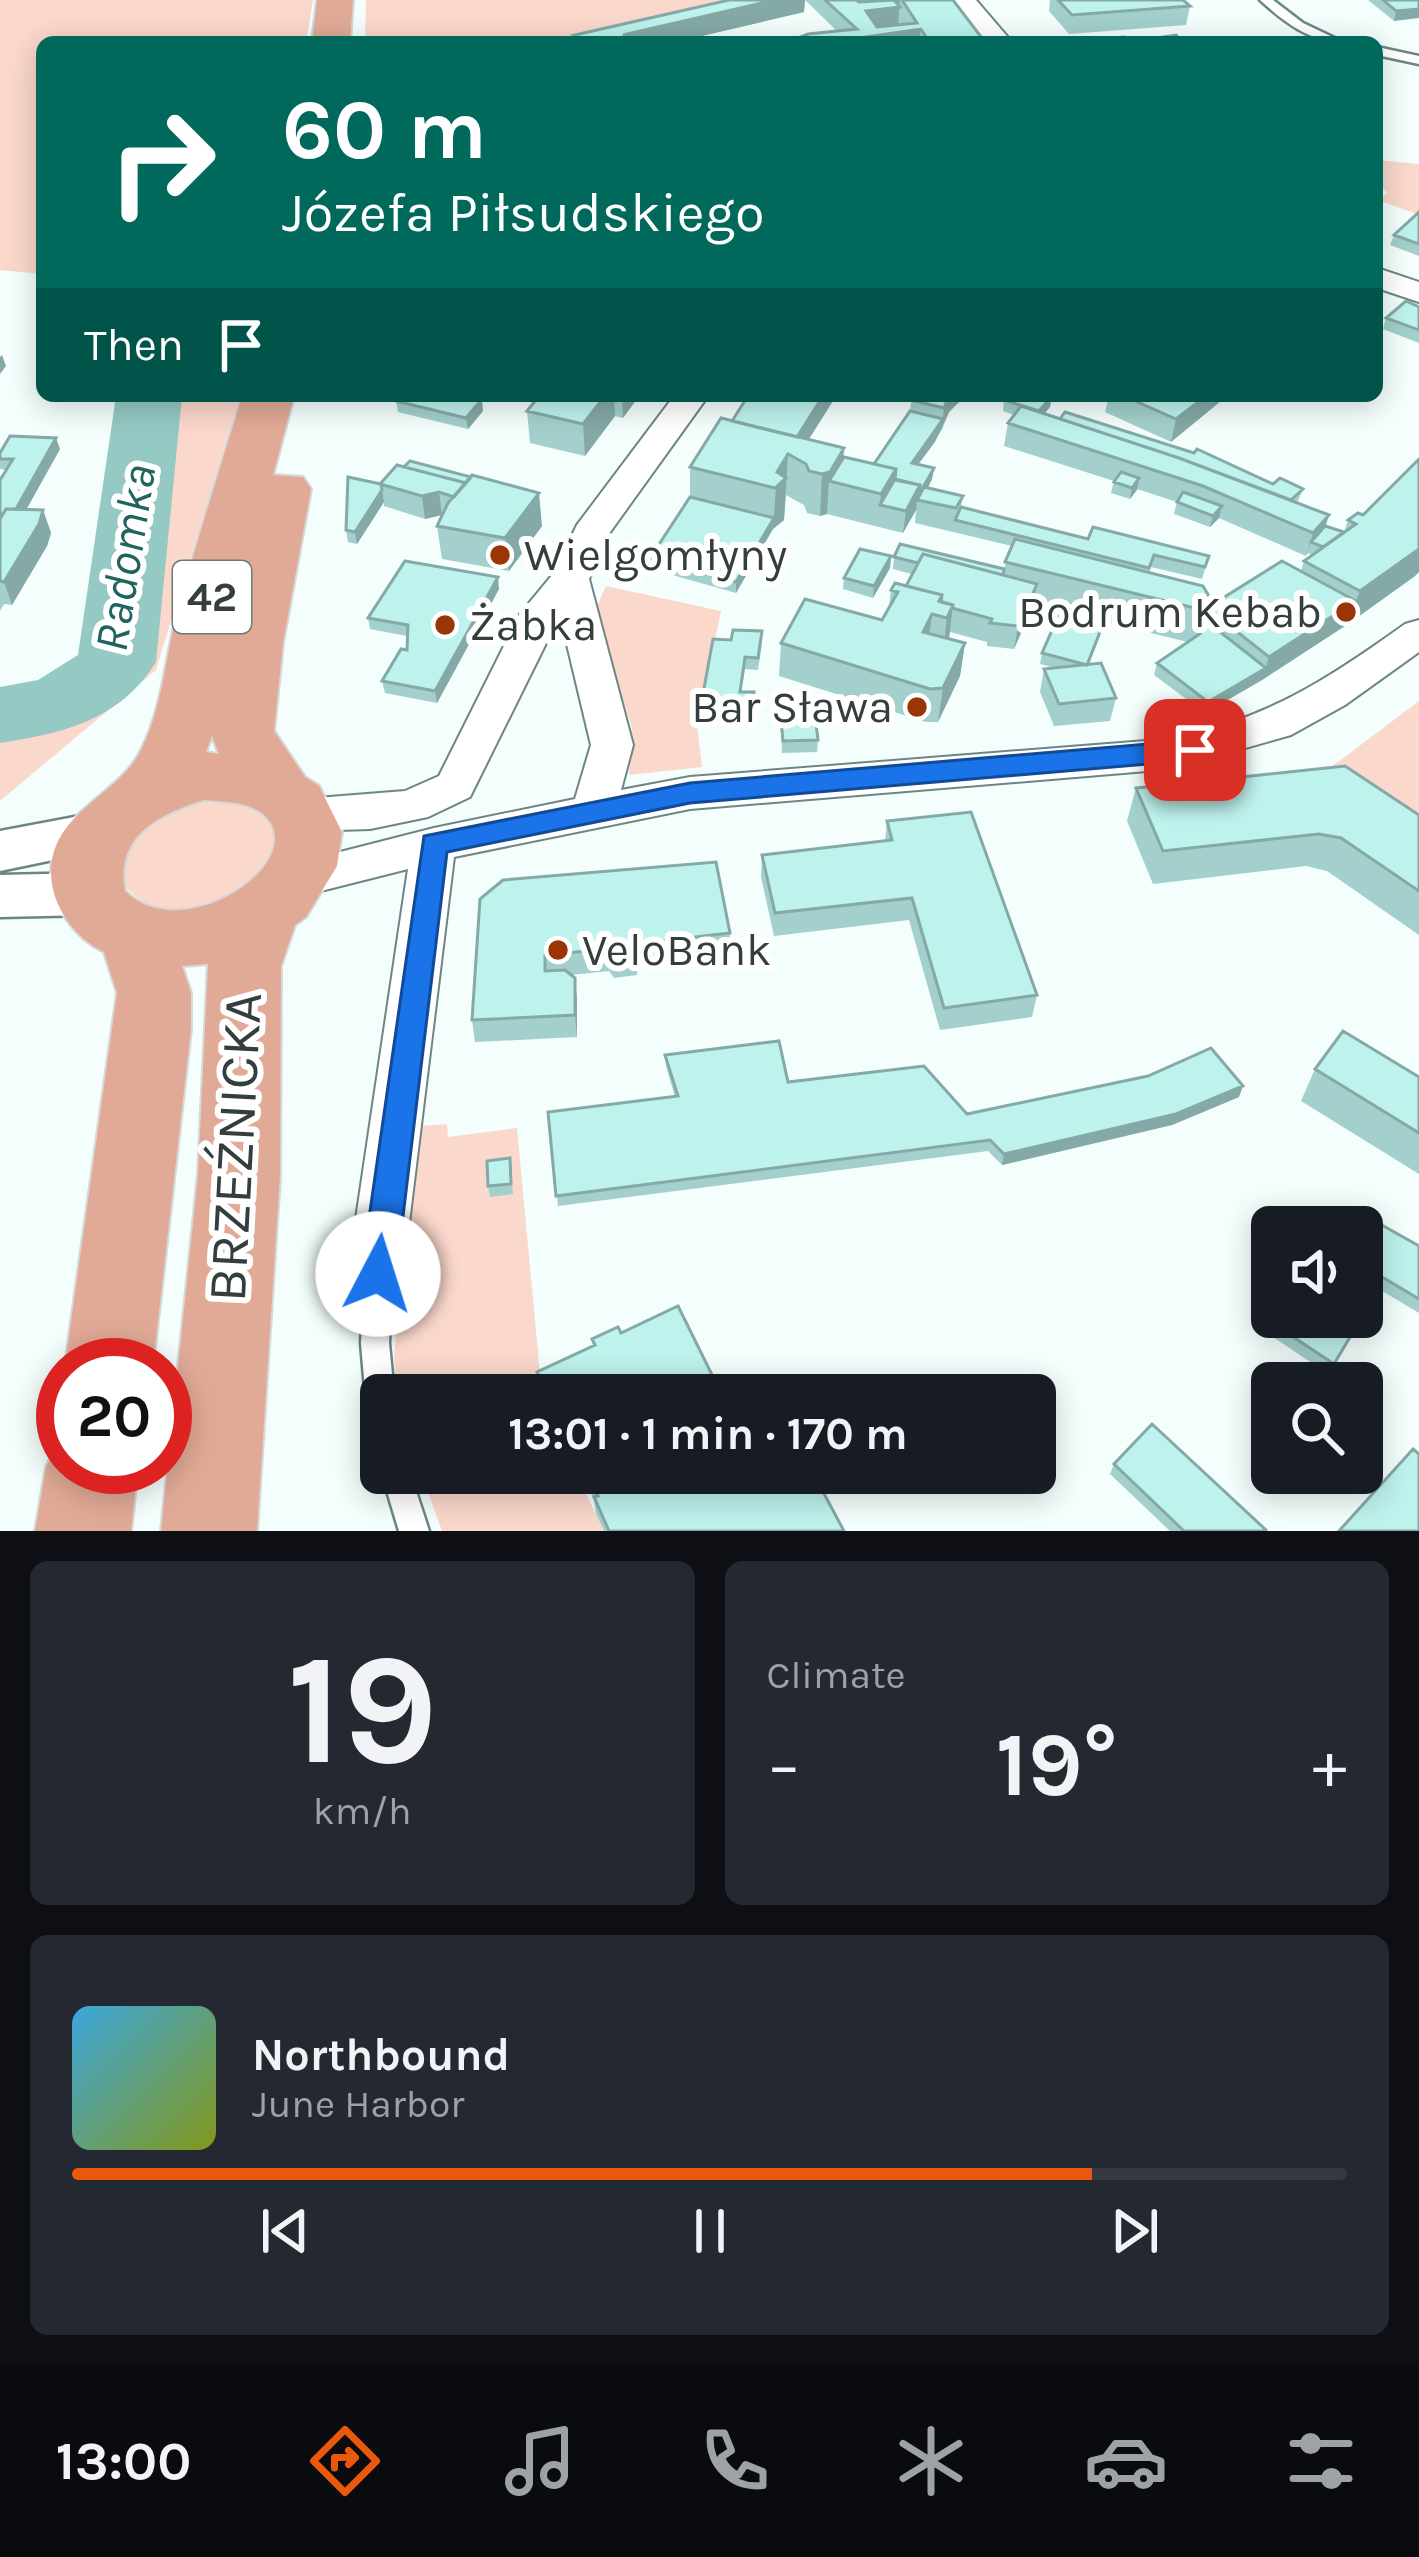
<!DOCTYPE html>
<meta charset="utf-8">
<style>
body{margin:0;font-family:Karla,sans-serif;background:#242831;color:#f1f3f6;height:100vh;display:flex;flex-direction:column;font-size:45px;white-space:nowrap}
*{box-sizing:border-box;margin:0}
p{font-size:39px;color:#9ea1a6}
.icon{flex:none;width:66px;height:66px;fill:none;stroke:currentColor;stroke-width:2;stroke-linecap:round;stroke-linejoin:round}
.map{position:relative;height:1531px;overflow:hidden}
.drawer{display:flex;flex-direction:column;gap:30px;padding:30px;background:#0d0f14;flex:1}
.drawer>*{flex:none}
.top-card{position:absolute;left:36px;top:36px;width:1347px;height:366px;border-radius:18px;box-shadow:0 6px 30px #0003;background:#00695c;color:#fff;overflow:hidden}
.tools{position:absolute;left:1251px;top:1206px;display:grid;gap:24px}
.tools a{display:grid;place-items:center;width:132px;height:132px;border-radius:18px;background:#171b24;box-shadow:0 6px 30px #0003;font-size:60px}
.speed{position:absolute;left:36px;top:1338px;display:flex;gap:24px;font-size:60px;font-weight:700;text-align:center}
.speed>*{display:grid;place-content:center;width:156px;height:156px;border-radius:50%;background:#171b24;box-shadow:0 6px 30px #0003;line-height:1}
.speed .limit{border:18px solid #d22;background:#fff;color:#111}
.pin{position:absolute;display:grid;place-items:center;width:102px;height:102px;color:#fff;margin:-51px;border-radius:24px;box-shadow:0 6px 18px #0006}
.me{position:absolute;width:132px;margin:-66px;rotate:5deg;stroke-linejoin:round;filter:drop-shadow(0 0 9px #0008)}
.turn{display:flex;align-items:center;gap:42px;height:252px;padding:0 48px;font-size:54px}
.turn .icon{width:156px;height:156px;stroke-width:2.5}
.turn b{display:block;font-size:84px;line-height:102px}
.then{display:flex;align-items:center;height:114px;padding:0 48px;background:#0003;gap:24px;font-size:45px}
.big{font-size:90px;font-weight:700;line-height:1.1}
.drawer .tile{flex:1;display:flex;flex-direction:column;justify-content:center;gap:18px;min-width:0;padding:0 42px;border-radius:18px;background:#242831}
.drawer .dial{align-items:center;gap:0}
.dial b{font-size:156px;line-height:1}
.song{display:flex;align-items:center;gap:36px}
.cover{width:144px;height:144px;border-radius:18px;background:linear-gradient(135deg,hsl(200 70% 55%),hsl(70 70% 35%))}
.played{height:12px;border-radius:6px;background:linear-gradient(90deg,#ea580c 80%,#363941 80%)}
.keys{display:flex;justify-content:space-around;direction:ltr}
.heat{display:flex;justify-content:space-between;align-items:center;font-size:66px;direction:ltr}
.drawer .tiles{flex:1;display:grid;gap:30px;grid-template-columns:1fr 1fr}
.tile:last-child{grid-column:span 2}
.trip{position:absolute;left:360px;top:1374px;width:696px;height:120px;border-radius:18px;background:#171b24;box-shadow:0 6px 30px #0003;font-weight:700;line-height:120px;text-align:center}
.tabs{display:flex;height:192px;justify-content:space-around;align-items:center;background:#090b0e;color:#9ea1a6}
.tabs .icon{width:84px;height:84px}
.tabs .selected{color:#ea580c}
.tabs b{font-size:54px;color:#f1f3f6}
.map>svg:first-child{display:block}
.green{fill:#fbd8cc}
.lines{fill:none;stroke-linecap:round;stroke-linejoin:round}
.river{fill:#95c9c4;fill-rule:evenodd}
.service-casing{stroke:#6d8683;stroke-width:5}
.minor-casing{stroke:#6d8683;stroke-width:4}
.tertiary-casing{stroke:#6d8683;stroke-width:5}
.primary-casing{stroke:#d6d8d8;stroke-width:4}
.service{fill:#fff;fill-rule:evenodd}
.minor{fill:#fff;fill-rule:evenodd}
.tertiary{fill:#fff;fill-rule:evenodd}
.primary{fill:#e1aa97;fill-rule:evenodd}
.wall{fill:#a3d0cc}
.shaded-wall{fill:#85a9a6}
.building{fill:#bef2ed;stroke:#85a9a6;stroke-width:3}
.route{fill:#1a73e8;stroke:#114b97;stroke-width:3}
.poi-dot{fill:#9a3505;stroke:#fff;stroke-width:4.5}
.labels{text-anchor:middle;dominant-baseline:central;stroke-width:12;stroke-linejoin:round;paint-order:stroke}
.shield{fill:#fff;stroke:#707877;stroke-width:3}
.shield-label{font-size:42px;font-weight:bold;fill:#333e3d}
.poi-label{font-size:45px;fill:#333e3d;stroke:#fff;text-anchor:start}
.water-label{font-size:48px;font-style:italic;fill:#1f645f;stroke:#fff}
.near-street-label{font-size:54px;fill:#333e3d;stroke:#fff}
</style>
<div class="map">
<svg width="1419" height="1531" viewBox="0 0 1419 1531">
<rect width="100%" height="100%" fill="#f3fefd"/>
<path class="green" d="M0 0H313L306 42H42V274L0 270Z
M366 0H793L609 42H365Z
M1377 160 1419 164V215L1381 201 1387 192 1377 183Z
M129 396H240L156 670 0 801V703L85 682 99 660Z
M606 586 721 611 697 726 702 767 629 775 632 728 594 613Z
M1419 701V858L1322 774Z
M203 799C245 799 299 820 265 869 260 876 254 887 248 892 211 921 147 920 121 881 128 824 152 815 203 799Z
M447 1124 448 1137 517 1128 542 1395H396L394 1354 421 1126Z
M421 1473H576L604 1531H442Z"/>
<g class="lines">
<path class="river" d="M116 396H182L156 662C120 720 64 733 0 743V687L38 680 78 655Z"/>
<g class="service-casing">
<path id="service" d="M1260 0H1273L1303 23 1343 42C1310 42 1284 22 1260 0Z
M1377 47 1419 56V64L1377 55Z
M380 1227 389 1230 393 1239 389 1343 394 1395H381V1427L371 1423 367 1413 361 1343 367 1239 371 1230Z
M381 1471 410 1473 429 1531H399Z"/>
</g>
<g class="minor-casing">
<path id="minor" d="M951 0H976L1012 42H987Z
M1377 268 1419 282V302L1377 288Z
M674 396H708L608 535 589 579 633 745 621 790 690 777 1171 739C1267 719 1327 680 1405 624L1419 620V652L1345 705 1291 735 1171 769 690 809 454 857 407 1239 399 1256 380 1263 361 1256 353 1239 408 869 297 897 281 892 275 880 281 868 297 863 434 828 575 799 591 745 560 615 470 797 428 817 370 829 304 831 289 826 282 815 289 804 304 799 405 791 439 776 520 614 553 574 577 525Z"/>
</g>
<g class="tertiary-casing">
<path id="tertiary" d="M101 812 120 818 127 832 120 846 0 871V831Z
M90 873 109 879 117 894 109 909 90 915 0 917V875Z"/>
</g>
<g class="primary-casing">
<path id="primary" d="M317 0H353L350 42H312Z
M242 396H294L273 475 303 477 311 489 283 643 274 731 305 777 319 786 342 832 337 866 306 917 295 925 281 966 280 1175 257 1531H161L198 1175 208 964 182 966 191 993V1029L153 1365H65L117 993 104 952C75 938 51 906 51 872 52 811 119 796 141 750 162 709 165 661 176 617 196 543 220 469 242 396ZM212 736 219 754 206 752ZM204 800C224 802 252 801 267 818 308 864 183 948 125 891 115 836 157 815 204 800Z
M63 1433V1467H138L131 1531H35L46 1467Z"/>
</g>
<use href="#service" class="service"/>
<use href="#minor" class="minor"/>
<use href="#tertiary" class="tertiary"/>
<use href="#primary" class="primary"/>
</g>
<path class="wall" d="M729 0H805L804 12 676 42H576L575 35Z
M805 0H953L985 42H788L837 31Z
M1050 0H1183L1190 6 1186 25 1069 34 1049 11Z
M1368 0H1419L1394 21Z
M1419 212V256L1390 245 1394 235Z
M1419 307V343L1383 329 1386 318Z
M539 396H639L623 418 615 416 585 456 530 443 527 411Z
M748 396H836L809 439 844 457 874 464 910 411 912 396H965L949 412 942 430 918 464 934 468 932 479 928 488 963 496 961 507 1088 539 1209 556 1202 579 1151 567 1149 573 1208 608 1301 571 1304 561 1312 555 1308 553 1306 556 1219 518 1210 527 1174 514 1177 502 1137 489 1130 499 1111 493 1114 481 1004 446 1008 423 1014 415 1003 411 1004 400 1050 407 1044 414 1273 484 1303 489 1297 503 1329 515 1325 526 1344 532 1348 520 1358 513 1415 576 1348 624 1262 680 1205 713 1154 675 1157 663 1188 642 1105 622 1089 664 1116 698 1110 721 1054 726 1040 692 1044 669 1055 668 1040 664 1042 653 1061 611 1033 604 1014 649 987 646V642L950 632 949 639 965 643 960 676 938 722H926L779 676 781 643 882 620 889 607 891 590 906 586 912 574 893 569 894 557 1004 569 1012 546 915 523 916 510 903 533 827 514 820 516 807 513 804 505 786 495 784 520 773 529 736 593 651 569 650 558 690 497V467L732 421Z
M1109 396H1227L1171 442 1105 412Z
M396 401 483 411 468 429 398 412Z
M60 449 26 509 43 510 51 533 47 546 12 605 4 604 0 611V480L6 470 0 469V453Z
M397 465 542 526 509 571 442 559 437 526 442 515 425 519 384 506V502L357 544 348 542 346 530 381 484Z
M891 556 890 568 873 598 843 589 844 578Z
M499 589 437 703 385 693 382 681 407 650V636L370 629 368 618Z
M713 639 762 643 758 670 745 669 741 692 754 704 752 720 701 716V705Z
M780 708 818 740 817 752 782 753Z
M1136 788 1419 815V935L1327 871 1306 866 1153 884 1127 821Z
M887 821 1037 995 1032 1017 940 1030 909 920 774 936 761 877 762 855 885 841Z
M480 899 730 933 729 956 637 966V975L614 978 609 971 571 975 575 978 577 1000V1037L475 1042 472 1020Z
M665 1055 788 1082 967 1114 1239 1097 1172 1125 1002 1165 988 1151 558 1206 548 1112 675 1097 666 1066Z
M1315 1069 1419 1077V1174L1301 1101Z
M510 1158 513 1194 490 1197 488 1186Z
M1362 1227 1419 1246V1313L1362 1279Z
M1263 1317H1362L1328 1374 1258 1327Z
M621 1333 722 1395H542L537 1372 593 1346 592 1339Z
M1114 1464 1265 1531H1170L1110 1474Z
M576 1473H813L844 1531H604L596 1514 594 1500 589 1488 584 1490Z"/>
<path class="shaded-wall" d="M775 0H805L804 12 676 42H624L623 35Z
M859 0H900L898 26 864 30 858 21Z
M1419 9V18L1394 21 1396 11Z
M921 29 919 42H831Z
M2 355 6 366 0 374V357Z
M605 396H614L615 416 585 456 583 424Z
M622 396H639L623 418Z
M823 396H836L797 458 788 454 784 520 773 529 777 472Z
M949 396H965L949 412 935 442 911 474 912 463 943 419 944 408Z
M1052 396 1050 407 1037 422 1039 411Z
M1206 396H1227L1171 442 1176 419Z
M482 399 483 411 468 429 466 418Z
M56 438 60 449 0 557V537Z
M844 448 842 484 829 481 827 514 820 516 822 474Z
M934 468 932 479 921 501 917 500 916 510 903 533 906 511 920 485Z
M896 469 892 502 880 505 881 494Z
M1139 478 1137 490 1130 499 1132 488Z
M382 490 384 502 357 544 355 532Z
M439 492 442 515 425 519 422 496Z
M539 493 542 526 509 571 505 538Z
M1222 506 1219 518 1210 527 1213 516Z
M43 510 51 533 47 546 12 605 4 582Z
M1329 515 1322 538 1311 542 1306 556 1313 533Z
M774 518 773 529 736 593V582Z
M1419 549V572L1415 576 1348 624 1262 680 1205 713 1208 702 1266 668 1269 657 1356 601 1360 591Z
M891 556 890 568 873 598 874 586Z
M498 577 499 589 437 703 435 691Z
M1037 584 1033 607 1014 649 1018 626Z
M953 605 949 638 943 651 947 618Z
M932 614 928 647 923 632Z
M965 643 960 676 938 722 943 688Z
M575 978 577 1000V1037L575 1015Z
M1243 1086 1239 1097 1172 1125 1002 1165 1004 1154Z
M581 1473H587L589 1488 584 1490Z"/>
<path class="building" d="M729 0H775L623 35 641 40 637 42H598L575 35Z
M825 0H856L859 2 894 0 900 7 866 11 877 27 917 23 902 0H953L985 42H922L919 38 926 37 921 29 831 42H788L808 34 857 29Z
M1058 0H1183L1190 6 1072 15Z
M1383 0H1419V9L1396 11Z
M1176 35 1183 42H1162L1157 38Z
M1124 37 1129 42 1086 41Z
M1419 212V244L1394 235Z
M1406 301 1419 307V330L1386 318Z
M401 396H459L482 399 466 418 396 401Z
M539 396H605L583 424 527 411Z
M748 396H823L797 437 732 421Z
M913 396H949L944 408 911 400Z
M1007 396H1052L1039 411 1004 400Z
M1124 396H1206L1176 419Z
M1021 406 1179 458 1329 515 1313 533 1203 486 1008 423Z
M910 411 943 419 912 463 934 468 918 496 920 485 895 480 896 469 874 464Z
M1065 412 1194 453 1197 449 1273 484 1280 478 1303 489 1291 500 1179 458 1060 419Z
M721 418 844 448 830 472 822 474 809 471 806 464 788 454 777 472 786 478 775 488 690 467Z
M10 436 56 438 16 509H6L0 519V480L13 459H0V453Z
M844 457 896 469 881 494 829 481Z
M1419 459V549L1360 591 1304 561 1356 524 1348 520 1358 513 1363 515Z
M410 461 471 477 466 483 404 467Z
M397 465 466 483 454 497 439 492 422 496 380 484Z
M1121 472 1139 478 1132 488 1114 482Z
M472 475 539 493 505 538 437 526 448 503Z
M348 477 381 484 382 490 355 532 346 530Z
M895 479 920 485 906 511 880 505Z
M924 487 963 496 956 508 917 500Z
M1183 492 1222 506 1213 516 1177 502Z
M690 497 774 518 736 582 650 558Z
M961 507 1088 539 1093 527 1209 556 1205 567 1154 555 1149 568 955 520Z
M6 509 43 510 39 524 4 582 0 581V519Z
M1325 526 1344 532 1323 547 1311 542Z
M1015 539 1203 586 1210 598 1207 611 1005 562Z
M900 544 1004 569 1003 575 923 554 918 563 894 557Z
M860 549 891 556 874 586 844 578Z
M923 554 1037 584 1018 626 990 623 992 619 952 608 953 605 941 602 942 595 906 586Z
M405 561 498 577 435 691 382 681 401 649 407 650 408 625 368 618Z
M1282 561 1356 601 1269 657 1207 608Z
M895 583 942 595 939 601 953 605 947 618 932 614 923 632 965 643 943 688 930 689 781 643 805 599 882 620 898 592 891 590Z
M1064 603 1107 614 1087 665 1042 653Z
M1205 620 1266 668 1208 702 1157 663 1201 633Z
M733 630 762 631 758 658 745 657 740 692H754L752 709 701 705 713 639 731 640Z
M1101 663 1116 698 1059 704 1044 669Z
M814 707 818 740 783 741 780 708Z
M1345 766 1419 815V891L1341 838 1319 834 1163 851 1136 788Z
M971 812 1037 995 944 1008 912 898 775 913 762 855 892 840 887 821Z
M716 862 730 933 634 944 636 953 612 956 607 949 545 955V971L565 970 575 978V1015L472 1020 480 899 503 880Z
M1343 1031 1419 1077V1133L1315 1069Z
M779 1041 788 1082 924 1066 967 1114 1148 1076 1211 1048 1243 1086 1176 1114 1004 1154 990 1140 556 1196 548 1112 678 1096 665 1055Z
M510 1158 511 1184 488 1186 487 1161Z
M1364 1215 1419 1246V1299L1362 1265V1227H1357Z
M1272 1303V1317H1362L1334 1364 1263 1317Z
M678 1306 722 1395H548L537 1372 595 1345 592 1339 618 1327 621 1333Z
M1152 1424 1266 1530 1265 1531H1184L1114 1464Z
M1413 1449 1419 1454V1531H1339Z
M588 1473H813L844 1531H609L594 1497 598 1496Z"/>
<path class="route" d="M1195 740 1208 750 1195 760 690 803 447 852 396 1274 391 1285 378 1290 366 1285 361 1274 424 836 690 783Z"/>
<g class="poi-dot">
<circle cx="500" cy="555" r="12"/>
<circle cx="1346" cy="612" r="12"/>
<circle cx="445" cy="625" r="12"/>
<circle cx="917" cy="707" r="12"/>
<circle cx="558" cy="950" r="12"/>
</g>
<g class="labels">
<rect class="shield" x="173" y="561" width="78" height="72" rx="9"/>
<g class="shield-label">
<text x="212" y="597">42</text>
</g>
<g class="poi-label">
<text x="524" y="555">Wielgomłyny</text>
<text x="1322" y="612" text-anchor="end">Bodrum Kebab</text>
<text x="469" y="625">Żabka</text>
<text x="893" y="707" text-anchor="end">Bar Sława</text>
<text x="582" y="950">VeloBank</text>
</g>
<g class="water-label">
<text transform="translate(125 558) rotate(-81)">Radomka</text>
</g>
<g class="near-street-label">
<text transform="translate(235 1147) rotate(-87)">BRZEŹNICKA</text>
</g>
</g>
</svg>
<div class="tools">
<a><svg class="icon" aria-label="sound" viewBox="0 0 24 24"><path d="M4 9h4l5-4v14l-5-4H4zM17 9q2 3 0 6"/></svg></a>
<a><svg class="icon" aria-label="search" viewBox="0 0 24 24"><circle cx="10" cy="10" r="6"/><path d="M15 15l6 6"/></svg></a>
</div>
<div class="speed"><div class="limit">20</div></div>
<div class="pin" style="left:1195px;top:750px;background:#d93025"><svg class="icon" aria-label="arrive" viewBox="0 0 24 24"><path d="M6 21V4h12l-3 4 3 4H6"/></svg></div>
<svg class="me" style="left:378px;top:1274px" viewBox="-20 -20 40 40"><circle r="19" fill="#fff"/><path d="M0-13L10 11 0 6-10 11z" fill="#1a73e8"/></svg>
<div class="trip">13:01 · 1 min · 170 m</div>
<div class="top-card">
<div class="turn"><svg class="icon" aria-label="right" viewBox="0 0 24 24"><path d="M7 20v-9h11M14 6l5 5-5 5"/></svg><div><b>60 m</b>Józefa Piłsudskiego</div></div>
<div class="then">Then<svg class="icon" aria-label="arrive" viewBox="0 0 24 24"><path d="M6 21V4h12l-3 4 3 4H6"/></svg></div>
</div>
</div>
<section class="drawer">
<div class="tiles">
<div class="tile dial"><b>19</b><p>km/h</p></div>
<div class="tile"><p>Climate</p>
<div class="heat"><a>−</a><b class="big">19°</b><a>+</a></div>
</div>
<div class="tile">
<div class="song"><i class="cover"></i><div><b>Northbound</b><p>June Harbor</p></div></div>
<div class="played"></div>
<div class="keys"><svg class="icon" aria-label="previous" viewBox="0 0 24 24"><path d="M18 5L8 12l10 7zM5 5v14"/></svg><svg class="icon" aria-label="pause" viewBox="0 0 24 24"><path d="M8 5v14M16 5v14"/></svg><svg class="icon" aria-label="next" viewBox="0 0 24 24"><path d="M6 5l10 7-10 7zM19 5v14"/></svg></div>
</div>
</div>
</section>
<nav class="tabs">
<b>13:00</b>
<svg class="icon selected" aria-label="directions" viewBox="0 0 24 24"><path d="M12 3l9 9-9 9-9-9zM9 14v-3h6M13 9l2 2-2 2"/></svg>
<svg class="icon" aria-label="music" viewBox="0 0 24 24"><path d="M9 18V5l10-2v13"/><circle cx="6" cy="18" r="3"/><circle cx="16" cy="16" r="3"/></svg>
<svg class="icon" aria-label="phone" viewBox="0 0 24 24"><path d="M5 4h4l2 5-3 2q2 4 5 5l2-3 5 2v4C11 20 4 13 5 4z"/></svg>
<svg class="icon" aria-label="climate" viewBox="0 0 24 24"><path d="M12 3v18M4 7l16 10M4 17L20 7"/></svg>
<svg class="icon" aria-label="car" viewBox="0 0 24 24"><path d="M5 17H2v-5l4-1 3-4h7l3 4 3 1v5h-3M9 17h6M6 11h13"/><circle cx="7" cy="17" r="2"/><circle cx="17" cy="17" r="2"/></svg>
<svg class="icon" aria-label="filters" viewBox="0 0 24 24"><path d="M4 7h16M4 17h16"/><circle cx="9" cy="7" r="2"/><circle cx="15" cy="17" r="2"/></svg>
</nav>
